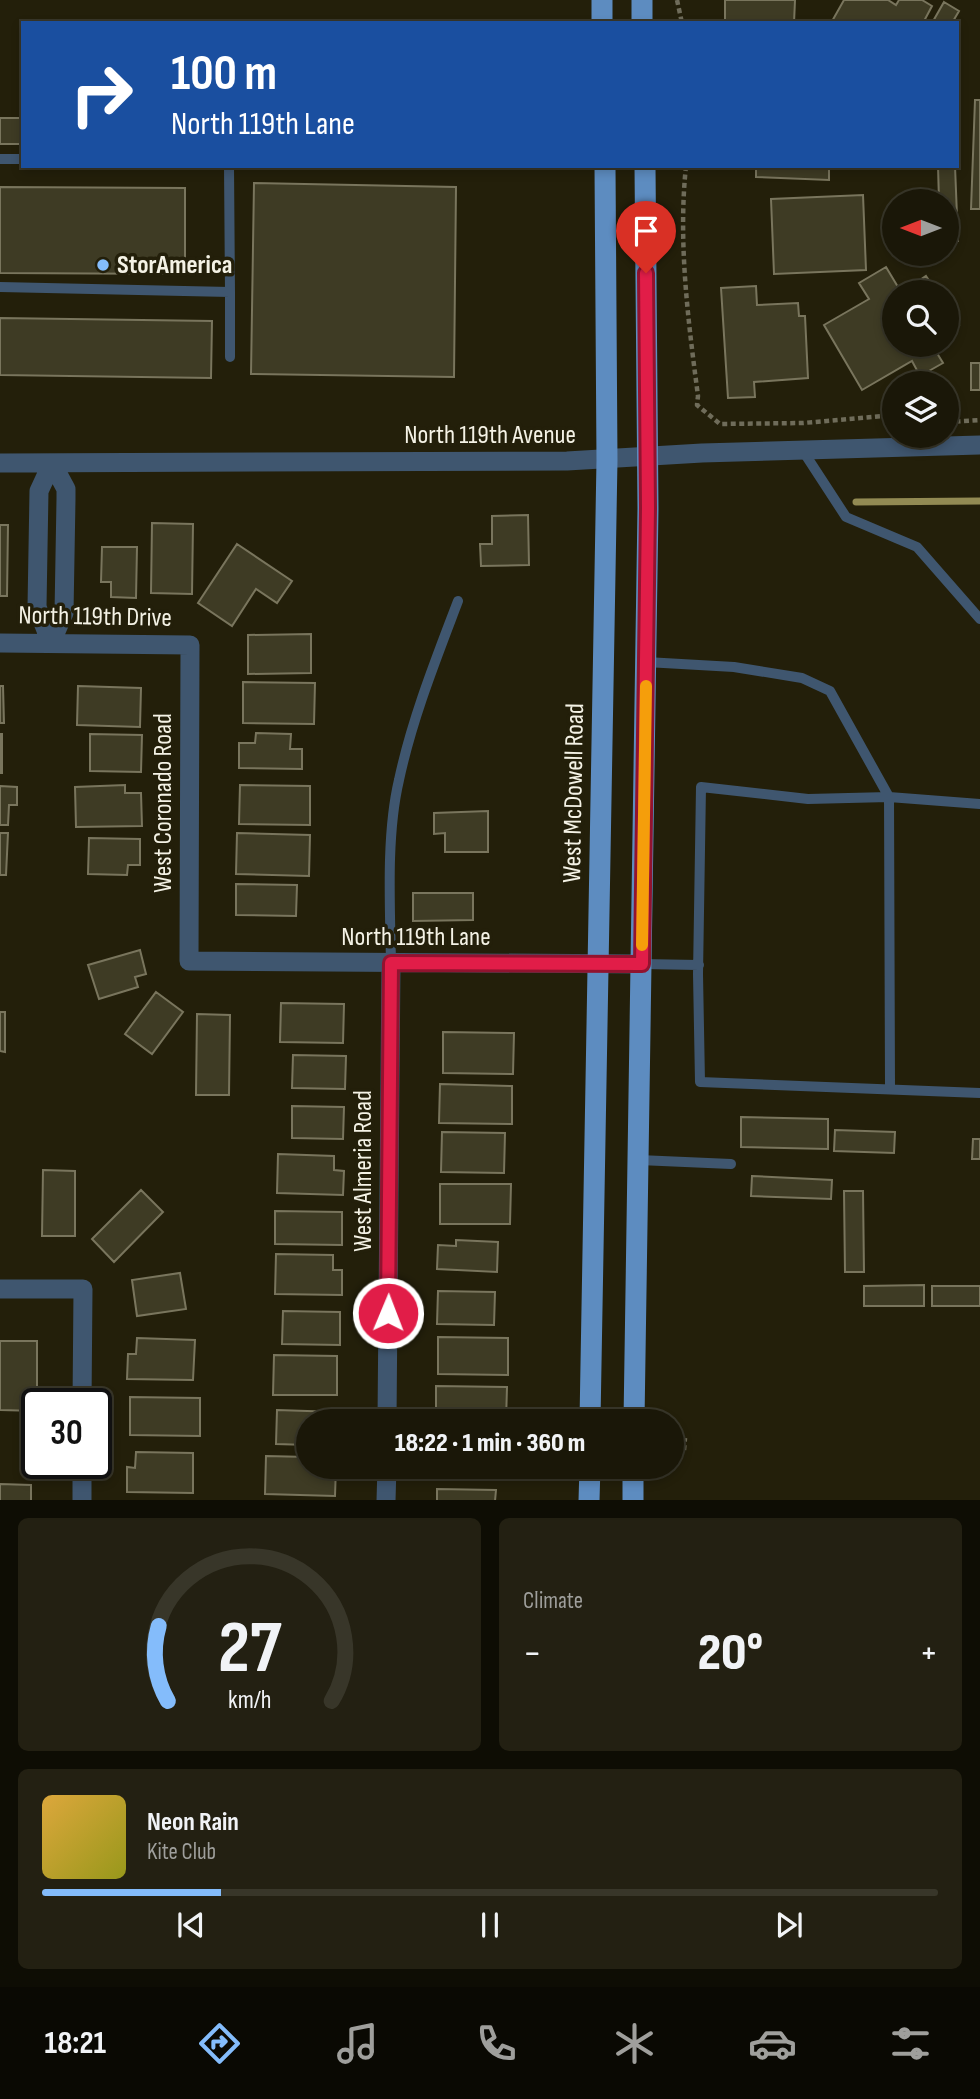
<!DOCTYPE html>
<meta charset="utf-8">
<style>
body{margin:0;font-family:"Sofia Sans Condensed",sans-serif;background:#232012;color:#f1f3f6;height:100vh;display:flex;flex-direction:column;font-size:26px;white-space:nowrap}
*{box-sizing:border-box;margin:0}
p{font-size:23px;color:#9f9f9c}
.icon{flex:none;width:38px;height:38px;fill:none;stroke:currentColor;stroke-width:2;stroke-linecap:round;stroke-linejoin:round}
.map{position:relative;height:1500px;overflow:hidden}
.details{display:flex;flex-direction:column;gap:18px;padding:18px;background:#0e0d04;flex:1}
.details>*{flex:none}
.hud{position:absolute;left:21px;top:21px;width:938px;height:147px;border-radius:0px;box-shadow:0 4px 10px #0003,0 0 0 2px #383629;background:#1a4fa0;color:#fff;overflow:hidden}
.needle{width:46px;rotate:270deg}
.fabs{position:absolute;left:882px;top:189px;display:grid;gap:14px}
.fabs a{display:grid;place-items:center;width:77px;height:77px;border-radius:50%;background:#1a1708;box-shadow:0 4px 10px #0003,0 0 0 2px #383629;font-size:35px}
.speed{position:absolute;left:21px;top:1388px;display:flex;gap:14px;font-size:35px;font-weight:700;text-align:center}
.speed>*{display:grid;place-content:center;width:91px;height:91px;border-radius:50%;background:#1a1708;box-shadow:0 4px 10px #0003,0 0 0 2px #383629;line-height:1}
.speed .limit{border:4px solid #111;border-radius:10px;background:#fff;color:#111}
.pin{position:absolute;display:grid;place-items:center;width:60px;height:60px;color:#fff;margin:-72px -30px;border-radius:50% 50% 50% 0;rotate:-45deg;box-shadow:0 0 7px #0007}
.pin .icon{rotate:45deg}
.me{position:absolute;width:77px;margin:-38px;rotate:1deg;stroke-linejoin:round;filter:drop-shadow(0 0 5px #0008)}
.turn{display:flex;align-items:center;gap:24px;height:147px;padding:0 35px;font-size:32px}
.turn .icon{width:91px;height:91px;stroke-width:2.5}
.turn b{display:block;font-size:49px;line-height:60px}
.big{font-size:52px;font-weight:800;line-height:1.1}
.details .widget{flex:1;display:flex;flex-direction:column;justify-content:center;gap:10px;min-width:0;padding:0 24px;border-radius:10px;background:#232012}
.details .dial{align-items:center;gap:0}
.dial svg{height:182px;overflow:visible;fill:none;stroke:#383629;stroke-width:7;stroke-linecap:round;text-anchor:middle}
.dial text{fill:#f1f3f6;stroke:none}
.song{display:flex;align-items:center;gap:21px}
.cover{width:84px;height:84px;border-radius:10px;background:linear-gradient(135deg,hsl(40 70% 55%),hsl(60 70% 35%))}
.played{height:7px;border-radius:4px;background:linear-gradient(90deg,#84bcfb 20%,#383629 20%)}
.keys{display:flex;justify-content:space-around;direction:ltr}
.heat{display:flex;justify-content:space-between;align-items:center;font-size:38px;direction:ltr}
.details .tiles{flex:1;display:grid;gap:18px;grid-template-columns:1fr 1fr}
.widget:last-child{grid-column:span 2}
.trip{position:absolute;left:296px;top:1409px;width:388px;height:70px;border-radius:35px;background:#1a1708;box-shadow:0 4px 10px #0003,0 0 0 2px #383629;font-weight:800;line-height:70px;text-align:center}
.dock{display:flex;height:112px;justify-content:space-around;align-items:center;background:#0a0903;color:#9f9f9c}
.dock .icon{width:49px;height:49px}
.dock .selected{color:#84bcfb}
.dock b{font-size:32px;color:#f1f3f6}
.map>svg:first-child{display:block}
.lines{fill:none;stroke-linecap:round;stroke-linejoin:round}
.stream{stroke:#928a53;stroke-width:7}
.building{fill:#3e3b24;stroke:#79755d;stroke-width:2}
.path{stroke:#6f6c5a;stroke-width:4.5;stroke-dasharray:5 3.5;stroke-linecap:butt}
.service{stroke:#3f566f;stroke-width:10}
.minor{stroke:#3f566f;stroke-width:19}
.primary{stroke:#5d8cc0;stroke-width:21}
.route-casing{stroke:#92132f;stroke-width:18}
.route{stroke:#e11d48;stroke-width:12}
.slow{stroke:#f59e0b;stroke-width:12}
.poi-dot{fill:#84bcfb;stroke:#231f0a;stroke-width:2.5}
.labels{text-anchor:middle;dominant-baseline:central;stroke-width:7;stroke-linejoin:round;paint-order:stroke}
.poi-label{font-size:26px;font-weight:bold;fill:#f4f2e5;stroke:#231f0a;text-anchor:start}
.street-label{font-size:26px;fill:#f4f2e5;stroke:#231f0a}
</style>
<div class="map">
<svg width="980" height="1501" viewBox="0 0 980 1501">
<rect width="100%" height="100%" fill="#231f0a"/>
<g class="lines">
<path class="stream" d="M856 502 980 501"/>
</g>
<path class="building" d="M725 0H795L794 23H725Z
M844 0H888L896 5 899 0H922L932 6 923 23H831Z
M944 2 959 11 952 23H932Z
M975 100H980V209H971Z
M0 118H23V144H0Z
M756 166H829V180L756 177Z
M938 166H955L958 241H947V201H939Z
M254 183 456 187 454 377 251 374Z
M0 187 185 188V274L0 273Z
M863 195 866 270 774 274 771 199Z
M886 267 901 292H894V345H932L943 363 920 376 912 361 862 390 824 325 869 299 859 283Z
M926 276 937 292H915L911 286Z
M756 286 757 305 798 303 799 316H805L808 378 754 382 755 397 728 398 721 288Z
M947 307 959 325 947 333Z
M0 318 212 321 211 378 0 375Z
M971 363H980V390H971Z
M528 515 529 565 481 566 480 544H492V516Z
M152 523 193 524 192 594 151 593Z
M0 525H8L7 596H0Z
M237 544 292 581 277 603 256 589 232 626 198 603Z
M102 547H137L136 598 111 597V582H101Z
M311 634V673L248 674V635Z
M243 682 315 683 314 724 243 723Z
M0 686H3L4 723H0Z
M78 686 141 688 140 727 77 725Z
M256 733 291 734 290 749H302V769L239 768V743H255Z
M0 734H2V773H0Z
M90 734 142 735 141 772 90 771Z
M125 785V793H141L142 826 76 827 75 787Z
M240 785 310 786V825L239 824Z
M0 786 17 787V805H9L8 825H0Z
M488 811V852H445V833L434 834V813Z
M0 833H8L6 875H0Z
M237 833 310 835 309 876 236 874Z
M89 838 140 839V865H128L127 875 88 874Z
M236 884 297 885 296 916 236 915Z
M413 893H473V920L413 921Z
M140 950 146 974 135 977 138 987 99 999 88 965Z
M156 992 183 1012 152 1054 125 1034Z
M281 1003 344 1004 343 1043 280 1042Z
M0 1012H5V1052L0 1051Z
M197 1014 230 1015 229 1095H196Z
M443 1032 514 1033 513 1074 443 1073Z
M293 1055 346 1056 345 1089 292 1088Z
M440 1084 512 1086V1124L439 1123Z
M292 1106 344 1107 343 1139 292 1138Z
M741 1117 828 1119V1149L741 1147Z
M835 1130 895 1132 894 1153 834 1151Z
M442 1132 505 1133 504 1173 441 1172Z
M973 1139H980V1159H972Z
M278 1154 334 1156V1170L344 1171 343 1195 277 1193Z
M43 1170 75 1171V1236H42Z
M752 1176 832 1180 831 1199 751 1196Z
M440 1184H511L510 1224H440Z
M141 1190 163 1212 114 1262 92 1239Z
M844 1191H863L864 1272H845Z
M275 1211 342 1212V1245L275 1244Z
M456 1240 498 1242 497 1272 437 1269 438 1245 456 1246Z
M276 1254 333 1255V1270H342V1295L275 1294Z
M180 1273 186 1309 137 1316 132 1280Z
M924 1285V1306H864V1286Z
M932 1286H980V1306H932Z
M438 1291 495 1292 494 1325 437 1324Z
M283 1311 340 1312V1345L282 1344Z
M438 1337 508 1338V1375L438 1374Z
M137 1338 195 1340 193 1380 127 1379 128 1354H136Z
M0 1341H37V1411L0 1410Z
M274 1355 337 1356V1395H273Z
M436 1386 507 1387 506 1421H436Z
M130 1397 200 1398V1436L130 1435Z
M277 1410 337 1412V1421H308V1445L276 1444Z
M136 1452 193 1453V1493L127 1492V1467L135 1468Z
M266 1456 308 1457V1466H336L335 1496 265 1494Z
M435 1466H499V1475L435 1474Z
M0 1484 31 1485V1501H0Z
M437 1489 496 1490 495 1501H437Z"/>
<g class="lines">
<path class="path" d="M677 0 682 23
M686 166C678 242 688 320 698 396L697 405 720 424 803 423 894 415
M947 422 980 420
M684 1450 685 1438"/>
<path class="service" d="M0 159H23
M0 287 230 292 229 166
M230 292V357
M803 451 846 517 917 547 980 619
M646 662 734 667 802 678 830 691 889 797 890 1088
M980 804 889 797 808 799 701 787 698 974 700 1082 980 1093
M391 963C390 906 386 835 399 780 412 719 436 659 458 601
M642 964 699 965
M639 1160 731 1164"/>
<path class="minor" d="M0 463 567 461 702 453 980 445
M0 643 190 645 189 961 642 964
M51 643 64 613 66 499V489L52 463
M51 643 37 607 39 491 52 463
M0 1289H83L82 1404
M387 1421 391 963
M82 1501V1463
M386 1501 387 1466"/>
<path class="primary" d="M602 0V23
M642 23V0
M590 1421 607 460 605 166
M634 1421 648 508 645 166
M589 1501 590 1466
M633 1501V1466"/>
</g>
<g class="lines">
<g class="route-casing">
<path id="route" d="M388 1313 391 963 642 964 648 508 646 273"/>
</g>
<use href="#route" class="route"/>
<path class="slow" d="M642 945 646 686"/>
</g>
<circle class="poi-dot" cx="103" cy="265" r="7"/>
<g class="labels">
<g class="poi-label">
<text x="117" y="265">StorAmerica</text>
</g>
<g class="street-label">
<text x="490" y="435">North 119th Avenue</text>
<text transform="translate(95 617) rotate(1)">North 119th Drive</text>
<text transform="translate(574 793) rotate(-89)">West McDowell Road</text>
<text transform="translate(163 803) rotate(-90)">West Coronado Road</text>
<text x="416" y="937">North 119th Lane</text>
<text transform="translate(363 1171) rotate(-90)">West Almeria Road</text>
</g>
</g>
</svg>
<div class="fabs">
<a><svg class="needle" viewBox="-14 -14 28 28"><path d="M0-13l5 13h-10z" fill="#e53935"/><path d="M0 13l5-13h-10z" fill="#9f9f9c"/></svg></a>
<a><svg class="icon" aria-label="search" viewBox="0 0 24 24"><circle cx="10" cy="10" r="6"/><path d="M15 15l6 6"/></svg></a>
<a><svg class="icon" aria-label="layers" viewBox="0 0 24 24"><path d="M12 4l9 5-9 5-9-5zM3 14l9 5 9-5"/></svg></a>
</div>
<div class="speed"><div class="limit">30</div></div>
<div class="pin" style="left:646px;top:273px;background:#d93025"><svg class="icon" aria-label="arrive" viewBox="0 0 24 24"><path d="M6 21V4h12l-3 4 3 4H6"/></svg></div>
<svg class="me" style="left:388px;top:1313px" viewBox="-20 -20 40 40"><circle r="17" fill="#e11d48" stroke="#fff" stroke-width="3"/><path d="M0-11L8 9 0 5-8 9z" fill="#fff"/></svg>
<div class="trip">18:22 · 1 min · 360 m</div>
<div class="hud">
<div class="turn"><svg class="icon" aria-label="right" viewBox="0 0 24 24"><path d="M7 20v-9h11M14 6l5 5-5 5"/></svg><div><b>100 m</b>North 119th Lane</div></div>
</div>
</div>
<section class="details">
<div class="tiles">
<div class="widget dial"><svg viewBox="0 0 100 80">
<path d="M14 69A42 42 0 1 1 86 69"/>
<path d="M14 69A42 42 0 0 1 10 36" stroke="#84bcfb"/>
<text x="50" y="56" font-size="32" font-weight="700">27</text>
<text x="50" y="72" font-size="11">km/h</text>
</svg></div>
<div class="widget"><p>Climate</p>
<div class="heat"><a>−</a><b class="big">20°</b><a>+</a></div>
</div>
<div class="widget">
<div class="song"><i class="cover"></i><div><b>Neon Rain</b><p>Kite Club</p></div></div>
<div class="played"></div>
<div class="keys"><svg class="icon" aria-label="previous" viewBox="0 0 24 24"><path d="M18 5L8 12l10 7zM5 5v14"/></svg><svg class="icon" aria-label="pause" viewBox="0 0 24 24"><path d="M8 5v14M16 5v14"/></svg><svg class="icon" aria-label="next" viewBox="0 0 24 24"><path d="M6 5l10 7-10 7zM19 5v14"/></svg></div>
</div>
</div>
</section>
<nav class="dock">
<b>18:21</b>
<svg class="icon selected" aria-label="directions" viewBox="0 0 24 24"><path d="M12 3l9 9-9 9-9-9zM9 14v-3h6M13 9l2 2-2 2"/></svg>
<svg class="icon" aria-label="music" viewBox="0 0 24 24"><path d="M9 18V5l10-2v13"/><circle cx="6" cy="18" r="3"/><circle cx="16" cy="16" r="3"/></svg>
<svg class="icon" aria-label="phone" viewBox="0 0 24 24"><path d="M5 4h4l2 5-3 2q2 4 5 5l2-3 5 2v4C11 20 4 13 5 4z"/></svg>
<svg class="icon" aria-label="climate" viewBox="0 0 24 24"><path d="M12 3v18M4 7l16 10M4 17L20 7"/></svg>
<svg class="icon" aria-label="car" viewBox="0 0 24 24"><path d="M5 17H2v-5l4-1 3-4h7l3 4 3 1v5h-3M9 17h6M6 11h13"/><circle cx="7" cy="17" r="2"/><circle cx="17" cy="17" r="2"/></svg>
<svg class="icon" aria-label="filters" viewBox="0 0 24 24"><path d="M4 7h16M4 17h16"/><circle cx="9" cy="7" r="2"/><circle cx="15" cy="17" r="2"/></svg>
</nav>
